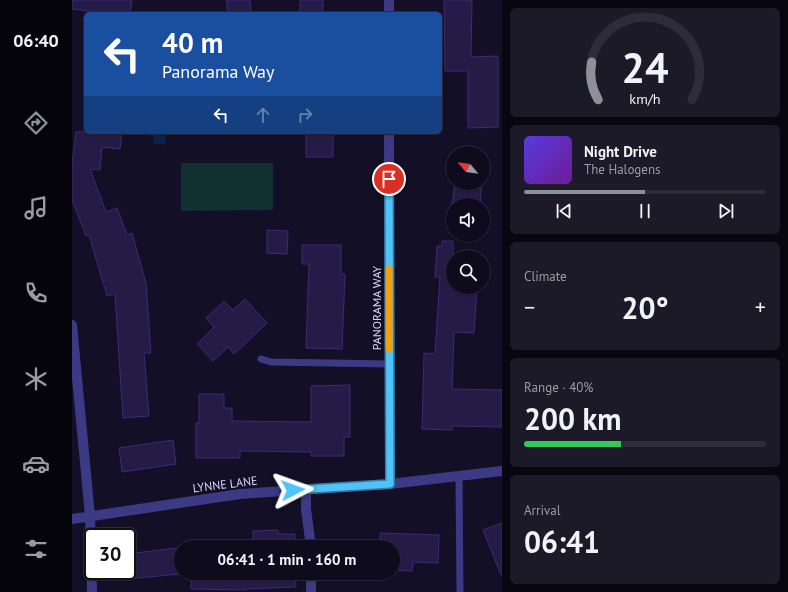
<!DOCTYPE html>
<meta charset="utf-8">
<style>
body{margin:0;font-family:"PT Sans",sans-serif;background:#1c1929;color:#f1f3f6;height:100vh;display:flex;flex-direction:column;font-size:15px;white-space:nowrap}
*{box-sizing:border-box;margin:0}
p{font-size:13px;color:#9b9ba3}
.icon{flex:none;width:22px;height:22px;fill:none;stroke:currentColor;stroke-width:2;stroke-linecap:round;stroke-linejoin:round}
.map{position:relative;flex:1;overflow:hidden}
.drawer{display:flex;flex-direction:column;gap:8px;padding:8px;background:#08060f;width:286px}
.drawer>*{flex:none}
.top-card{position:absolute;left:12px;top:12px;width:358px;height:122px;border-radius:6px;box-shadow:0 1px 3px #0004,0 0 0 1px #2e2b3b;background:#1a4fa0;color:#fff;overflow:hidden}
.needle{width:26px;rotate:299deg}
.fabs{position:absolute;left:374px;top:146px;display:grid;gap:8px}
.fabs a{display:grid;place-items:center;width:44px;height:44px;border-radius:50%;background:#0e0b1c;box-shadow:0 1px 3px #0004,0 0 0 1px #2e2b3b;font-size:20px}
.speed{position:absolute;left:12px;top:528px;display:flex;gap:8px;font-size:20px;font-weight:700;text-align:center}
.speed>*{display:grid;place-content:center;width:52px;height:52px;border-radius:50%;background:#0e0b1c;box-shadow:0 1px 3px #0004,0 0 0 1px #2e2b3b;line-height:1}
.speed .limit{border:2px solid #111;border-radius:6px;background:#fff;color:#111}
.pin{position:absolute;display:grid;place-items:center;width:34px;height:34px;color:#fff;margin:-17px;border:2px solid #fff;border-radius:50%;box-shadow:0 1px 4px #0007}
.me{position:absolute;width:44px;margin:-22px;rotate:86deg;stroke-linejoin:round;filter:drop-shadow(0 0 3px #0008)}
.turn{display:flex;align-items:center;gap:14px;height:84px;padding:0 12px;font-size:18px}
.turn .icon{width:52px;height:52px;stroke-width:2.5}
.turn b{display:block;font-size:28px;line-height:34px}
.lanes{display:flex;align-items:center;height:38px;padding:0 12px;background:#0003;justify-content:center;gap:20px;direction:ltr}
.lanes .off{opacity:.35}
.big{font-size:30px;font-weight:700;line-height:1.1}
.drawer .widget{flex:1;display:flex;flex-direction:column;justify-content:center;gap:6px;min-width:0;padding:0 14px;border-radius:6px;background:#1c1929}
.drawer .dial{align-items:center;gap:0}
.dial svg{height:104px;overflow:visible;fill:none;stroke:#2e2b3b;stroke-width:7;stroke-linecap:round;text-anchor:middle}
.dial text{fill:#f1f3f6;stroke:none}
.song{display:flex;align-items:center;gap:12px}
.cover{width:48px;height:48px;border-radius:6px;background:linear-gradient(135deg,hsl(250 70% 55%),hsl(280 70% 35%))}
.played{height:4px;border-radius:2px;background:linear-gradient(90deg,#8c9099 50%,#2e2b3b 50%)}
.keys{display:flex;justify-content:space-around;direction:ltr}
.heat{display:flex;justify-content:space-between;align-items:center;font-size:22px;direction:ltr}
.charge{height:6px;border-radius:3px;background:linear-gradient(90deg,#34c759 40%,#2e2b3b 0)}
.trip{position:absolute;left:102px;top:540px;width:226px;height:40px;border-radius:20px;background:#0e0b1c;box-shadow:0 1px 3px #0004,0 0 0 1px #2e2b3b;font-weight:700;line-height:40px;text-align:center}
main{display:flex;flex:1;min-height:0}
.tabs{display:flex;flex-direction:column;width:72px;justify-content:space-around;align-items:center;background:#06040b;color:#9b9ba3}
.tabs .icon{width:28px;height:28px}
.tabs .active{color:#8c9099}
.tabs b{font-size:18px;color:#f1f3f6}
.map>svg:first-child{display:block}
.green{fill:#12302f}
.water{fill:#0c2248}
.building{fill:#241b47;stroke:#3b2d73}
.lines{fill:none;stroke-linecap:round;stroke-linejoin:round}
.lane{stroke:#3d3a85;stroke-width:7}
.street{stroke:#3d3a85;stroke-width:10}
.route-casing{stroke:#337fa1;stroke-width:10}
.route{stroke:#4fc3f7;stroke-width:7}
.slow{stroke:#f59e0b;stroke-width:7}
.labels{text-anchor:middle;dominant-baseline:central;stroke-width:4;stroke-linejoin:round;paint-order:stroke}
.street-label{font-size:12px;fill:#d9d4ff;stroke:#130f26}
</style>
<main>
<nav class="tabs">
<b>06:40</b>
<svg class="icon active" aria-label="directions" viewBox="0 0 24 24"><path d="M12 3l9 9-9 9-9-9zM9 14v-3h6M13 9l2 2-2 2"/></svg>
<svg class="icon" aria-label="music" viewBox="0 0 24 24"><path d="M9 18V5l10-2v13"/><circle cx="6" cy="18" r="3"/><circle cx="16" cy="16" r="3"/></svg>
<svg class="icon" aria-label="phone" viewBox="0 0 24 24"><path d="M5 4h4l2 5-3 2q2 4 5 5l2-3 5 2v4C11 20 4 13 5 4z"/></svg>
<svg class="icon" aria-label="climate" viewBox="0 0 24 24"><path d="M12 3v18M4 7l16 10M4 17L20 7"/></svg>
<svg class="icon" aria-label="car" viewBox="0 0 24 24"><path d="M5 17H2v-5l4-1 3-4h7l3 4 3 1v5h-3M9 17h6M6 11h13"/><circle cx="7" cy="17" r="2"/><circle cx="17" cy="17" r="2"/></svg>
<svg class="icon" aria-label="filters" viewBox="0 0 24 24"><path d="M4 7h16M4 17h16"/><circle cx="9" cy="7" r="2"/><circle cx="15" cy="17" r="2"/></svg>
</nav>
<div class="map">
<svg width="430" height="592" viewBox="0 0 430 592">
<rect width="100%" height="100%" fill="#130f26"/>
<path class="green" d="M109 163H201V210L109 211Z"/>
<path class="water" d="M67 132H94L93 145 81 143 82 137Z"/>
<path class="building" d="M0 0H60L58 14H25L26 12 0 9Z
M155 0H178L179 14H155Z
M228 0H251V14H228Z
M372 0H400L399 57 426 56V127L396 128V71H373Z
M4 132H50L48 149 30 147 28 170 18 169 34 212 45 208 55 235 60 233 74 283 79 353H72L77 416 51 418 43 294 35 296 17 235 14 236 0 200V165Z
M234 132H261V157H234Z
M383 183H410L408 205H380Z
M195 230 216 231 215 254 195 253Z
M370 241H381V287H405L402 333 382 332 380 389 430 390V427L380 426V430L350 429 352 353 363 354 368 277H363L365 246H370Z
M230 245H269V274H273L270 349 234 348 237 264H230Z
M173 299 195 323 162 354 156 347 141 361 125 344 142 327 134 318 152 301 161 310Z
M278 385V437H272V456H239V452L168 451V458H124V423H127V394H152V408H160V421L239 422V386Z
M101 440 104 464 50 472 47 448Z
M430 523V575H429L411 530Z
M206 530V534H223V547H181V531Z
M308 533 367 535 366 563 341 562 340 571 321 570V547H308Z
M105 548 108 574 55 579V554Z
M120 573H223L224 587 174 589V590L119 589Z"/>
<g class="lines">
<path class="lane" d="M189 359 199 362 317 364
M387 477 388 592"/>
<path class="street" d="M317 0V14
M317 132 318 484
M0 325 18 516 20 592
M234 489V509L239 547
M0 519 168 494 318 484 430 471
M239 573V592"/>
</g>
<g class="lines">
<g class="route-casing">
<path id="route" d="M221 490 318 484 317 179"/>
</g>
<use href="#route" class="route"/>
<path class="slow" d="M317 269V349"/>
</g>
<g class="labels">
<g class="street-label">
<text transform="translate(304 308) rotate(-90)">PANORAMA WAY</text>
<text transform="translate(153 484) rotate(-7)">LYNNE LANE</text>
</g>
</g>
</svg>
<div class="fabs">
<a><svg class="needle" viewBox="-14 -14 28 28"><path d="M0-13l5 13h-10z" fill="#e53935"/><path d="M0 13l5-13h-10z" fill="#9b9ba3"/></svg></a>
<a><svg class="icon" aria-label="sound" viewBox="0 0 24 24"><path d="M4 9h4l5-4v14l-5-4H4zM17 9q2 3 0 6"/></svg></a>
<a><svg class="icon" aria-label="search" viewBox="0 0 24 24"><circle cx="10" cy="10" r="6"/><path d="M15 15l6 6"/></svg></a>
</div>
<div class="speed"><div class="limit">30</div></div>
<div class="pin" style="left:317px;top:179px;background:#d93025"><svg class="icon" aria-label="arrive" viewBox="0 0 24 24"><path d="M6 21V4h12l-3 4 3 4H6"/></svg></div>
<svg class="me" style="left:221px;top:490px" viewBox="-20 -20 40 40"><path d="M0-17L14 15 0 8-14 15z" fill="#4fc3f7" stroke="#fff" stroke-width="4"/></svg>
<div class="trip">06:41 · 1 min · 160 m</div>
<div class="top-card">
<div class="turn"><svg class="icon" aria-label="left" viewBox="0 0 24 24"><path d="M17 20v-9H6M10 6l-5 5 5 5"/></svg><div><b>40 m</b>Panorama Way</div></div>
<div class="lanes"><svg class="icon" aria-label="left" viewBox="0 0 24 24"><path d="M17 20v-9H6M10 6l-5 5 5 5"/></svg><svg class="icon off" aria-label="ahead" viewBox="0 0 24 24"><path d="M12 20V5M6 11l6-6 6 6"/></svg><svg class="icon off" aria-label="right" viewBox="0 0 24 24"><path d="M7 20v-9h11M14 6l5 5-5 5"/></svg></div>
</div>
</div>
<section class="drawer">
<div class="widget dial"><svg viewBox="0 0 100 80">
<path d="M14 69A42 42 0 1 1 86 69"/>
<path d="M14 69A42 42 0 0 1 9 40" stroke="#8c9099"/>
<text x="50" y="56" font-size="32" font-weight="700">24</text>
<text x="50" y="72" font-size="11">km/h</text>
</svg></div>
<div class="widget">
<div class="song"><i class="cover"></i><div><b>Night Drive</b><p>The Halogens</p></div></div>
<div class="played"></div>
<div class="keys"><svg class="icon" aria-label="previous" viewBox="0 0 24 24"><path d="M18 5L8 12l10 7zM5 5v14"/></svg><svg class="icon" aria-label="pause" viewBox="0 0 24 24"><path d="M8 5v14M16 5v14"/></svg><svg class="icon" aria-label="next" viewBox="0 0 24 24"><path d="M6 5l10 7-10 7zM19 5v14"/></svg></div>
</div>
<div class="widget"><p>Climate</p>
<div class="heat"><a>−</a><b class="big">20°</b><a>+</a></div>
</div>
<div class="widget"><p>Range · 40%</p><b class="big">200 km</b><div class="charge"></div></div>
<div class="widget"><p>Arrival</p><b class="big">06:41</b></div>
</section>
</main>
